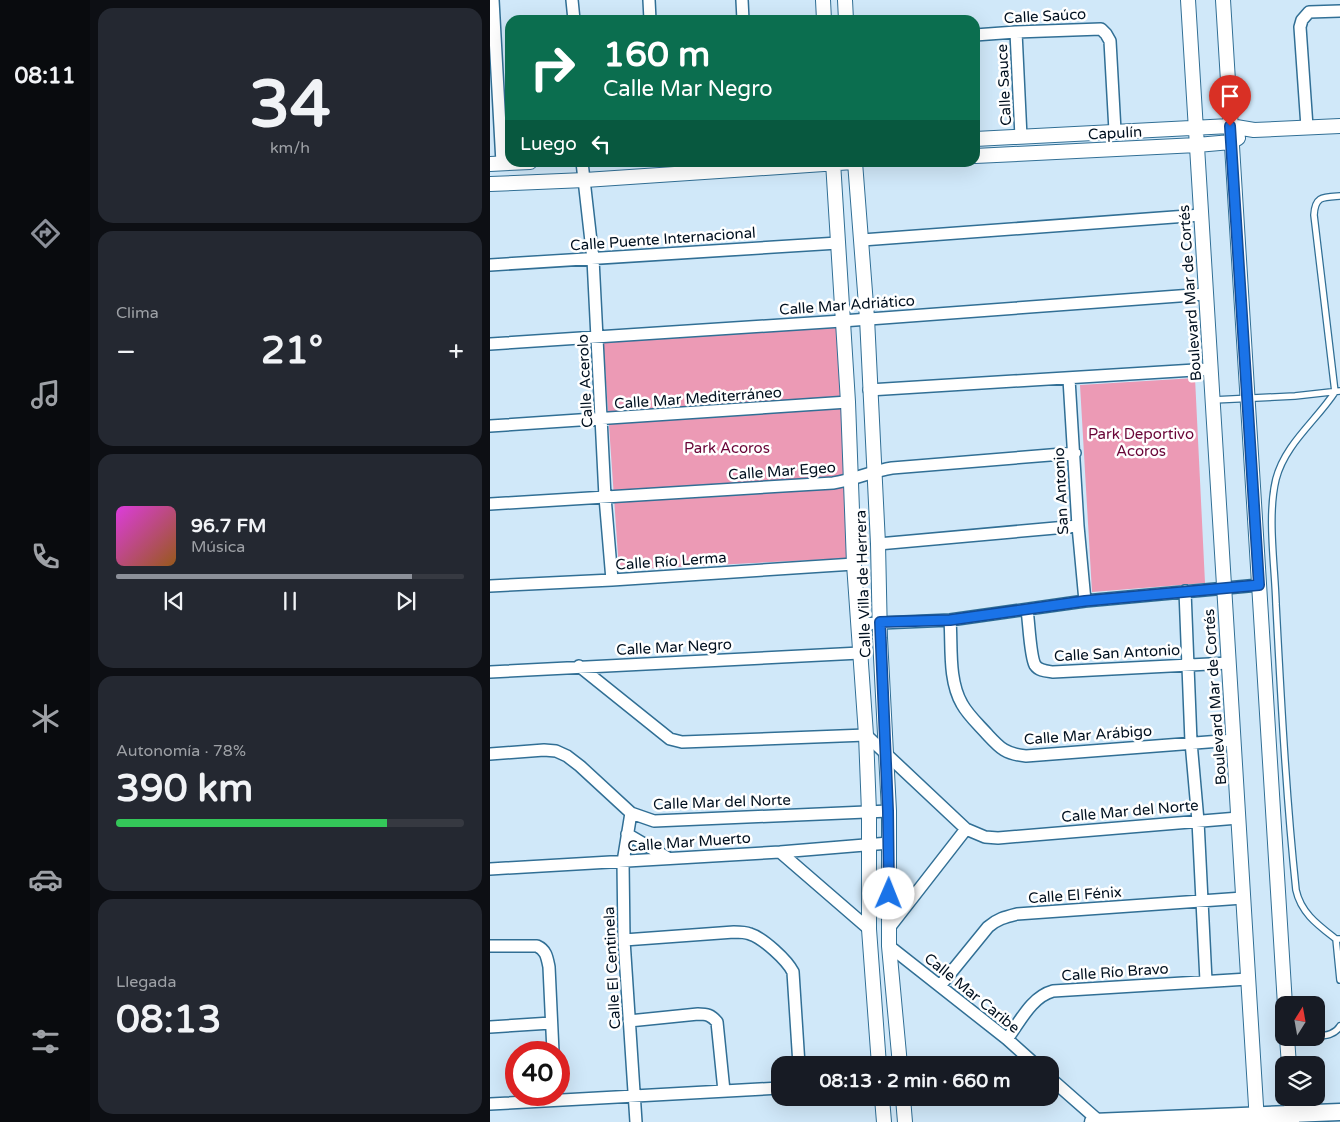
<!DOCTYPE html>
<html lang="es">
<meta charset="utf-8">
<style>
body{margin:0;font-family:"Varela Round",sans-serif;background:#242831;color:#f1f3f6;height:100vh;display:flex;flex-direction:column;font-size:19px;white-space:nowrap}
*{box-sizing:border-box;margin:0}
p{font-size:16px;color:#9ea1a6}
.icon{flex:none;width:28px;height:28px;fill:none;stroke:currentColor;stroke-width:2;stroke-linecap:round;stroke-linejoin:round}
.map{position:relative;flex:1;overflow:hidden}
.panel{display:flex;flex-direction:column;gap:8px;padding:8px;background:#0d0f14;width:400px}
.panel>*{flex:none}
.hud{position:absolute;left:15px;top:15px;width:475px;height:152px;border-radius:15px;box-shadow:0 5px 20px #0002;background:#0b6e4f;color:#fff;overflow:hidden}
.needle{width:32px;rotate:11deg}
.fabs{position:absolute;left:785px;top:996px;display:grid;gap:10px}
.fabs a{display:grid;place-items:center;width:50px;height:50px;border-radius:10px;background:#171b24;box-shadow:0 5px 20px #0002;font-size:25px}
.speed{position:absolute;left:15px;top:1041px;display:flex;gap:10px;font-size:25px;font-weight:700;text-align:center}
.speed>*{display:grid;place-content:center;width:65px;height:65px;border-radius:50%;background:#171b24;box-shadow:0 5px 20px #0002;line-height:1}
.speed .limit{border:8px solid #d22;background:#fff;color:#111}
.pin{position:absolute;display:grid;place-items:center;width:42px;height:42px;color:#fff;margin:-51px -21px;border-radius:50% 50% 50% 0;rotate:-45deg;box-shadow:0 0 5px #0007}
.pin .icon{rotate:45deg}
.me{position:absolute;width:55px;margin:-28px;rotate:1deg;stroke-linejoin:round;filter:drop-shadow(0 0 4px #0008)}
.turn{display:flex;align-items:center;gap:18px;height:105px;padding:0 15px;font-size:22px}
.turn .icon{width:65px;height:65px;stroke-width:2.5}
.turn b{display:block;font-size:35px;line-height:42px}
.then{display:flex;align-items:center;height:48px;padding:0 15px;background:#0003;gap:10px;font-size:19px}
.big{font-size:38px;font-weight:800;line-height:1.1}
.panel .widget{flex:1;display:flex;flex-direction:column;justify-content:center;gap:8px;min-width:0;padding:0 18px;border-radius:15px;background:#242831}
.panel .dial{align-items:center;gap:0}
.dial b{font-size:65px;line-height:1}
.song{display:flex;align-items:center;gap:15px}
.cover{width:60px;height:60px;border-radius:8px;background:linear-gradient(135deg,hsl(300 70% 55%),hsl(30 70% 35%))}
.played{height:5px;border-radius:2px;background:linear-gradient(90deg,#8c9099 85%,#363941 85%)}
.keys{display:flex;justify-content:space-around;direction:ltr}
.heat{display:flex;justify-content:space-between;align-items:center;font-size:28px;direction:ltr}
.charge{height:8px;border-radius:4px;background:linear-gradient(90deg,#34c759 78%,#363941 0)}
.trip{position:absolute;left:281px;top:1056px;width:288px;height:50px;border-radius:15px;background:#171b24;box-shadow:0 5px 20px #0002;font-weight:800;line-height:50px;text-align:center}
main{display:flex;flex:1;min-height:0}
.dock{display:flex;flex-direction:column;width:90px;justify-content:space-around;align-items:center;background:#090b0e;color:#9ea1a6}
.dock .icon{width:35px;height:35px}
.dock .current{color:#8c9099}
.dock b{font-size:22px;color:#f1f3f6}
.map>svg:first-child{display:block}
.green{fill:#ec9ab5}
.lines{fill:none;stroke-linecap:round;stroke-linejoin:round}
.service-casing{stroke:#316f95;stroke-width:8}
.minor-casing{stroke:#316f95;stroke-width:14}
.tertiary-casing{stroke:#316f95;stroke-width:16}
.secondary-casing{stroke:#316f95;stroke-width:19}
.service{stroke:#fff;stroke-width:5.5}
.minor{stroke:#fff;stroke-width:11}
.tertiary{stroke:#fff;stroke-width:14}
.secondary{stroke:#fff;stroke-width:16}
.route-casing{stroke:#114b97;stroke-width:12}
.route{stroke:#1a73e8;stroke-width:9}
.labels{text-anchor:middle;dominant-baseline:central;stroke-width:5;stroke-linejoin:round;paint-order:stroke}
.street-label{font-size:15px;fill:#00101f;stroke:#fff}
.park-label{font-size:15px;fill:#690537;stroke:#fff}
</style>
<main>
<nav class="dock">
<b>08:11</b>
<svg class="icon current" aria-label="directions" viewBox="0 0 24 24"><path d="M12 3l9 9-9 9-9-9zM9 14v-3h6M13 9l2 2-2 2"/></svg>
<svg class="icon" aria-label="music" viewBox="0 0 24 24"><path d="M9 18V5l10-2v13"/><circle cx="6" cy="18" r="3"/><circle cx="16" cy="16" r="3"/></svg>
<svg class="icon" aria-label="phone" viewBox="0 0 24 24"><path d="M5 4h4l2 5-3 2q2 4 5 5l2-3 5 2v4C11 20 4 13 5 4z"/></svg>
<svg class="icon" aria-label="climate" viewBox="0 0 24 24"><path d="M12 3v18M4 7l16 10M4 17L20 7"/></svg>
<svg class="icon" aria-label="car" viewBox="0 0 24 24"><path d="M5 17H2v-5l4-1 3-4h7l3 4 3 1v5h-3M9 17h6M6 11h13"/><circle cx="7" cy="17" r="2"/><circle cx="17" cy="17" r="2"/></svg>
<svg class="icon" aria-label="filters" viewBox="0 0 24 24"><path d="M4 7h16M4 17h16"/><circle cx="9" cy="7" r="2"/><circle cx="15" cy="17" r="2"/></svg>
</nav>
<section class="panel">
<div class="widget dial"><b>34</b><p>km/h</p></div>
<div class="widget"><p>Clima</p>
<div class="heat"><a>−</a><b class="big">21°</b><a>+</a></div>
</div>
<div class="widget">
<div class="song"><i class="cover"></i><div><b>96.7 FM</b><p>Música</p></div></div>
<div class="played"></div>
<div class="keys"><svg class="icon" aria-label="previous" viewBox="0 0 24 24"><path d="M18 5L8 12l10 7zM5 5v14"/></svg><svg class="icon" aria-label="pause" viewBox="0 0 24 24"><path d="M8 5v14M16 5v14"/></svg><svg class="icon" aria-label="next" viewBox="0 0 24 24"><path d="M6 5l10 7-10 7zM19 5v14"/></svg></div>
</div>
<div class="widget"><p>Autonomía · 78%</p><b class="big">390 km</b><div class="charge"></div></div>
<div class="widget"><p>Llegada</p><b class="big">08:13</b></div>
</section>
<div class="map">
<svg width="850" height="1122" viewBox="0 0 850 1122">
<rect width="100%" height="100%" fill="#d0e8f9"/>
<path class="green" d="M338 326 347 327 361 558 129 570 113 339Z
M705 378 715 583 602 592 590 385Z"/>
<g class="lines">
<g class="service-casing">
<path id="service" d="M723 400 805 396 850 391
M846 939C828 925 811 913 806 890 796 795 791 699 786 604 785 566 777 516 786 479 795 444 826 421 845 392L824 215C825 196 833 197 850 196
M850 939H846L850 980
M826 1036C835 1036 845 1035 850 1026"/>
</g>
<g class="minor-casing">
<path id="minor" d="M3 0 12 163
M82 0 84 20
M159 0 160 20
M252 0 253 20
M526 32 531 137
M485 35 526 32 611 29 616 34 620 41 625 131
M817 127 810 27 812 20 819 12 850 11
M92 162 103 259 115 497 122 580
M372 240 711 215
M0 265 348 243
M0 344 352 321 716 294
M579 379 588 526 595 601
M379 390 721 369
M0 426 358 402
M0 504 343 483C364 480 382 471 402 468L585 453
M388 544 588 526
M0 586 122 580 364 564
M695 591 701 742 708 821 716 981
M537 610C539 622 540 656 545 665 549 671 556 671 563 672L739 663
M460 620C462 646 458 680 472 704 478 715 488 724 497 734 510 748 515 754 536 756L744 740
M368 624 460 620 595 601 769 585
M89 666 170 731 180 739 192 742 376 735 476 829 495 837 508 838 748 818
M0 672 370 653
M0 754 54 750 66 751 77 756 90 766 141 813 164 821 399 811
M141 813 133 862 134 940 146 1122
M137 834 178 858
M290 852 379 929
M0 869 290 852 399 843
M399 928 476 829
M134 940 244 932C249 932 255 932 260 934 273 938 297 960 303 972L309 1065
M0 946H47C56 950 57 957 59 967L63 1052
M399 946 517 1039 546 1065
M450 986 498 927C507 919 515 917 527 914L753 898
M139 1021 208 1014C217 1014 221 1015 227 1022L234 1091
M0 1027 61 1023
M517 1039C530 1022 541 997 563 991L758 979
M560 1078 610 1122
M0 1104 290 1088"/>
</g>
<g class="tertiary-casing">
<path id="tertiary" d="M333 0 334 20
M355 0 356 20
M698 0 767 1122
M733 0 795 1005
M485 139 740 126 764 130 850 126
M485 156 707 145 741 142 748 138
M343 162 358 402 364 564 376 735 379 812V929L389 1065
M365 162 377 318 388 544 390 638 399 811V946L410 1065
M0 164 40 162
M0 184 95 180 363 162
M797 1038 799 1065
M392 1098 394 1122
M413 1098 415 1122
M801 1098 802 1122"/>
</g>
<g class="secondary-casing">
<path id="secondary" d="M603 1122 850 1112"/>
</g>
<use href="#service" class="service"/>
<use href="#minor" class="minor"/>
<use href="#tertiary" class="tertiary"/>
<use href="#secondary" class="secondary"/>
</g>
<g class="lines">
<g class="route-casing">
<path id="route" d="M399 894 398 811 390 622 460 620 595 601 769 585 740 126"/>
</g>
<use href="#route" class="route"/>
</g>
<g class="labels">
<g class="street-label">
<text transform="translate(555 16) rotate(-3)">Calle Saúco</text>
<text transform="translate(514 85) rotate(-93)">Calle Sauce</text>
<text transform="translate(625 133) rotate(-3)">Capulín</text>
<text transform="translate(173 239) rotate(-4)">Calle Puente Internacional</text>
<text transform="translate(700 293) rotate(-94)">Boulevard Mar de Cortés</text>
<text transform="translate(357 305) rotate(-4)">Calle Mar Adriático</text>
<text transform="translate(95 381) rotate(-93)">Calle Acerolo</text>
<text transform="translate(208 398) rotate(-4)">Calle Mar Mediterráneo</text>
<text transform="translate(292 471) rotate(-4)">Calle Mar Egeo</text>
<text transform="translate(571 491) rotate(-93)">San Antonio</text>
<text transform="translate(181 561) rotate(-4)">Calle Río Lerma</text>
<text transform="translate(373 584) rotate(-92)">Calle Villa de Herrera</text>
<text transform="translate(184 647) rotate(-3)">Calle Mar Negro</text>
<text transform="translate(627 653) rotate(-3)">Calle San Antonio</text>
<text transform="translate(725 697) rotate(-94)">Boulevard Mar de Cortés</text>
<text transform="translate(598 735) rotate(-4)">Calle Mar Arábigo</text>
<text transform="translate(232 802) rotate(-2)">Calle Mar del Norte</text>
<text transform="translate(640 811) rotate(-5)">Calle Mar del Norte</text>
<text transform="translate(199 842) rotate(-4)">Calle Mar Muerto</text>
<text transform="translate(585 895) rotate(-4)">Calle El Fénix</text>
<text transform="translate(122 968) rotate(-93)">Calle El Centinela</text>
<text transform="translate(625 972) rotate(-4)">Calle Río Bravo</text>
<text transform="translate(482 993) rotate(39)">Calle Mar Caribe</text>
</g>
<g class="park-label">
<text x="651" y="434">Park Deportivo<tspan x="651" dy="17">Acoros</tspan></text>
<text x="237" y="448">Park Acoros</text>
</g>
</g>
</svg>
<div class="fabs">
<a><svg class="needle" viewBox="-14 -14 28 28"><path d="M0-13l5 13h-10z" fill="#e53935"/><path d="M0 13l5-13h-10z" fill="#9ea1a6"/></svg></a>
<a><svg class="icon" aria-label="layers" viewBox="0 0 24 24"><path d="M12 4l9 5-9 5-9-5zM3 14l9 5 9-5"/></svg></a>
</div>
<div class="speed"><div class="limit">40</div></div>
<div class="pin" style="left:740px;top:126px;background:#d93025"><svg class="icon" aria-label="arrive" viewBox="0 0 24 24"><path d="M6 21V4h12l-3 4 3 4H6"/></svg></div>
<svg class="me" style="left:399px;top:894px" viewBox="-20 -20 40 40"><circle r="19" fill="#fff"/><path d="M0-13L10 11 0 6-10 11z" fill="#1a73e8"/></svg>
<div class="trip">08:13 · 2 min · 660 m</div>
<div class="hud">
<div class="turn"><svg class="icon" aria-label="right" viewBox="0 0 24 24"><path d="M7 20v-9h11M14 6l5 5-5 5"/></svg><div><b>160 m</b>Calle Mar Negro</div></div>
<div class="then">Luego<svg class="icon" aria-label="left" viewBox="0 0 24 24"><path d="M17 20v-9H6M10 6l-5 5 5 5"/></svg></div>
</div>
</div>
</main>
